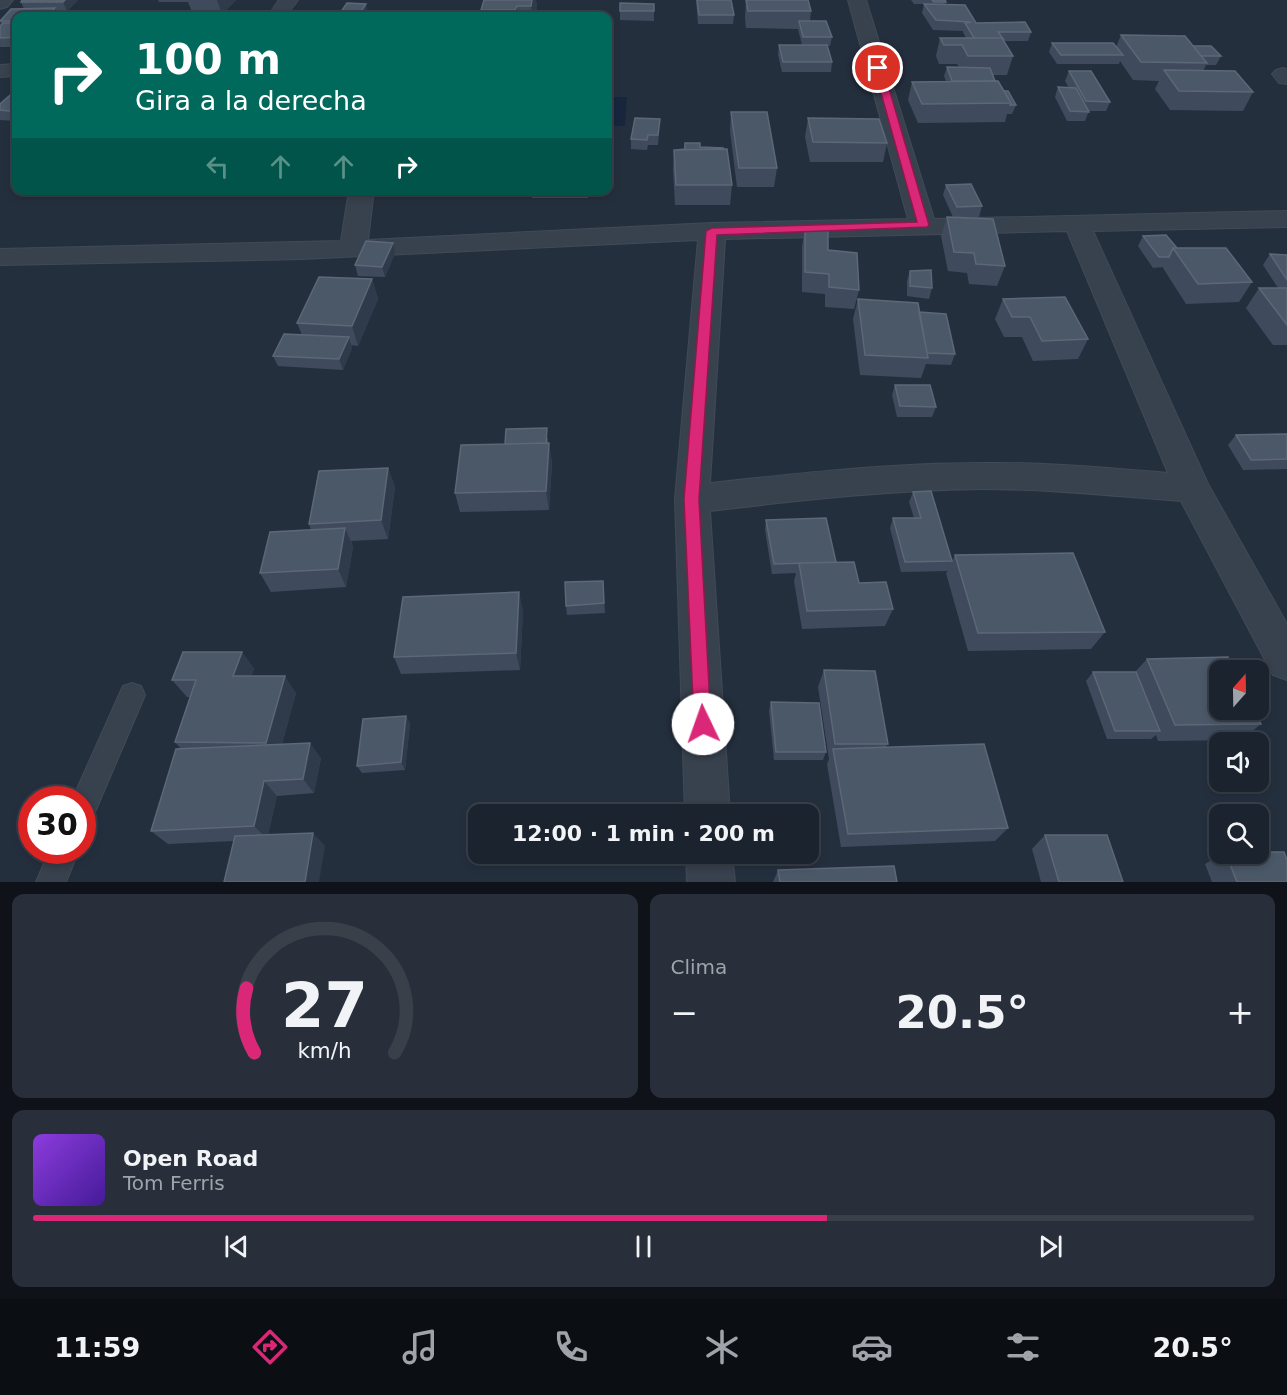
<!DOCTYPE html>
<html lang="es">
<meta charset="utf-8">
<style>
body{margin:0;font-family:"DejaVu Sans",sans-serif;background:#282f3a;color:#f1f3f6;height:100vh;display:flex;flex-direction:column;font-size:22px;white-space:nowrap}
*{box-sizing:border-box;margin:0}
p{font-size:20px;color:#a0a4aa}
.icon{flex:none;width:33px;height:33px;fill:none;stroke:currentColor;stroke-width:2;stroke-linecap:round;stroke-linejoin:round}
.map{position:relative;height:882px;overflow:hidden}
.details{display:flex;flex-direction:column;gap:12px;padding:12px;background:#0f1319;flex:1}
.details>*{flex:none}
.top-card{position:absolute;left:12px;top:12px;width:600px;height:183px;border-radius:12px;box-shadow:0 3px 9px #0003,0 0 0 2px #39404a;background:#00695c;color:#fff;overflow:hidden}
.needle{width:39px;rotate:20deg}
.buttons{position:absolute;left:1209px;top:660px;display:grid;gap:12px}
.buttons a{display:grid;place-items:center;width:60px;height:60px;border-radius:12px;background:#1b232e;box-shadow:0 3px 9px #0003,0 0 0 2px #39404a;font-size:30px}
.speed{position:absolute;left:18px;top:786px;display:flex;gap:12px;font-size:30px;font-weight:700;text-align:center}
.speed>*{display:grid;place-content:center;width:78px;height:78px;border-radius:50%;background:#1b232e;box-shadow:0 3px 9px #0003,0 0 0 2px #39404a;line-height:1}
.speed .limit{border:9px solid #d22;background:#fff;color:#111}
.pin{position:absolute;display:grid;place-items:center;width:51px;height:51px;color:#fff;margin:-26px;border:3px solid #fff;border-radius:50%;box-shadow:0 2px 6px #0007}
.me{position:absolute;width:66px;margin:-33px;rotate:357deg;stroke-linejoin:round;filter:drop-shadow(0 0 4px #0008)}
.turn{display:flex;align-items:center;gap:21px;height:126px;padding:0 24px;font-size:27px}
.turn .icon{width:78px;height:78px;stroke-width:2.5}
.turn b{display:block;font-size:42px;line-height:51px}
.lanes{display:flex;align-items:center;height:57px;padding:0 24px;background:#0003;justify-content:center;gap:30px;direction:ltr}
.lanes .off{opacity:.35}
.big{font-size:45px;font-weight:700;line-height:1.1}
.details .tile{flex:1;display:flex;flex-direction:column;justify-content:center;gap:9px;min-width:0;padding:0 21px;border-radius:12px;background:#282f3a}
.details .dial{align-items:center;gap:0}
.dial svg{height:156px;overflow:visible;fill:none;stroke:#39404a;stroke-width:7;stroke-linecap:round;text-anchor:middle}
.dial text{fill:#f1f3f6;stroke:none}
.song{display:flex;align-items:center;gap:18px}
.cover{width:72px;height:72px;border-radius:9px;background:linear-gradient(135deg,hsl(270 70% 55%),hsl(260 70% 35%))}
.played{height:6px;border-radius:3px;background:linear-gradient(90deg,#db2777 65%,#39404a 65%)}
.keys{display:flex;justify-content:space-around;direction:ltr}
.heat{display:flex;justify-content:space-between;align-items:center;font-size:33px;direction:ltr}
.details .tiles{flex:1;display:grid;gap:12px;grid-template-columns:1fr 1fr}
.tile:last-child{grid-column:span 2}
.trip{position:absolute;left:468px;top:804px;width:351px;height:60px;border-radius:12px;background:#1b232e;box-shadow:0 3px 9px #0003,0 0 0 2px #39404a;font-weight:700;line-height:60px;text-align:center}
.dock{display:flex;height:96px;justify-content:space-around;align-items:center;background:#0b0e12;color:#a0a4aa}
.dock .icon{width:42px;height:42px}
.dock .active{color:#db2777}
.dock b{font-size:27px;color:#f1f3f6}
.map>svg:first-child{display:block}
.water{fill:#17263c}
.lines{fill:none;stroke-linecap:round;stroke-linejoin:round}
.lane-casing{stroke:#414a57;stroke-width:2}
.street-casing{stroke:#414a57;stroke-width:2}
.lane{fill:#38414e;fill-rule:evenodd}
.street{fill:#38414e;fill-rule:evenodd}
.wall{fill:#3f4b5c}
.shaded-wall{fill:#2f3b4b}
.building{fill:#4b5868;stroke:#5c6777;stroke-width:1.5}
.route{fill:#db2777;stroke:#8e194d;stroke-width:1.5}
</style>
<div class="map">
<svg width="1287" height="882" viewBox="0 0 1287 882">
<rect width="100%" height="100%" fill="#242f3e"/>
<path class="water" d="M608 97H627L625 126H608Z"/>
<g class="lines">
<g class="lane-casing">
<path id="lane" d="M132 683 141 686 145 695 92 819 82 823V800H72L123 686Z
M50 850H79L66 882H36Z"/>
</g>
<g class="street-casing">
<path id="street" d="M0 0H13L7 7 0 9Z
M279 0H298L286 16H268Z
M848 0H866L934 219 1287 211V227L1093 231 1208 484 1287 624V680L1273 675 1181 501C1115 496 1049 489 982 489 891 490 800 500 710 511L730 814H685L675 499 698 240 301 259 0 265V249L341 241 349 190H374L368 240 712 223 908 219ZM1067 231 1168 473C1106 468 1044 462 982 463 891 463 801 473 710 483L725 239Z
M16 64V76L0 77V65Z
M1283 68 1287 69V84L1279 83 1272 74 1276 70Z
M686 854H732L735 882H687Z"/>
</g>
<use href="#lane" class="lane"/>
<use href="#street" class="street"/>
</g>
<path class="wall" d="M78 0 67 11H56L59 16H16V47H0V26L1 24 0 21 24 9 21 2Z
M158 0H236L222 14 192 12 188 2H159Z
M536 0 537 8 534 16H481V10Z
M696 0H731L734 15 733 24H698Z
M746 0H808L811 11 810 21 832 37 830 46H827L832 62 831 72H782L778 55 779 45H802L798 29 746 28 745 18Z
M911 0H945L946 2 945 5 976 23 1031 32 1028 41H1004L1013 56 1007 75H993L995 81 1016 105 1012 114H1007L1005 122 918 123 908 100 912 82 946 81 944 76 947 67H959L957 64H939L936 56 940 38H966L963 32V31L933 30 922 13 924 4H927H914Z
M654 4V21L620 20V11Z
M1121 35 1193 46 1221 56 1216 65H1206L1203 71 1253 92 1243 111 1170 110 1155 89 1159 81 1133 80 1120 61 1119 64H1057L1049 52 1052 43 1116 47Z
M1069 71 1110 102 1106 111H1089L1085 121H1067L1055 97 1058 87 1069 88 1065 81Z
M16 90V121L0 120V104Z
M731 112 777 168 774 187H737L730 131Z
M808 118 887 143 883 162H810L805 137Z
M660 119 658 145H648L647 150 631 149V139Z
M685 143 700 147 732 185 730 205H675L673 169 674 150 684 149Z
M946 185 982 206 979 217H957L1005 266 997 286 969 284 967 273 948 271 941 236 947 217H953L943 195Z
M532 190H588V198H532Z
M805 228 828 250 859 290 854 309 825 307V294L802 292V247Z
M1143 236 1177 248 1252 282 1239 302 1186 304 1163 268V267L1153 268 1138 246Z
M395 253 385 277 358 276 355 265Z
M1270 254 1287 255V345H1273L1246 308 1259 288H1278L1263 265Z
M910 271 932 288 929 299 907 296V281Z
M372 279 378 299 358 346 351 345 352 348 343 370 278 366 273 356 302 335 297 323Z
M858 299 919 312 955 354 951 365 926 364 921 378 860 375 853 319Z
M1003 299 1088 339 1078 359 1033 361 1022 337H1004L995 319Z
M895 385 936 407 932 417H897L892 395Z
M1287 434V469L1243 470 1228 445 1236 435Z
M548 438V443L552 462 549 510 460 512 455 493 505 444Z
M388 468 395 487 388 539 351 541 353 547 346 587 271 592 260 573 311 530 309 524Z
M913 492 952 561 955 555 1105 632 1091 649 968 651 946 573 948 571 901 572 890 528 893 518H914L909 502Z
M766 520 836 562 859 583 893 609 885 626 802 629 794 581 796 573 772 574 765 530Z
M603 581 605 613 567 615 566 606Z
M523 610 520 670 401 674 394 657Z
M242 652 254 669 251 676 296 693 282 744 321 758 314 793 277 796 268 835 325 846 234 841 168 844 151 831 181 749 175 742 191 697H187L172 680Z
M1147 659 1261 724 1241 740 1158 741 1156 735 1151 739H1107L1086 681 1093 672H1135Z
M824 670 888 744 886 747 1008 828 995 841 841 847 827 764 829 759 818 687Z
M771 702 826 752 823 760H774L769 711Z
M406 716 410 724 405 770 362 773 357 766Z
M1045 835 1123 882H1041L1032 849Z
M1222 854H1226L1287 882H1212L1205 864Z
M778 870 897 882H773Z"/>
<path class="shaded-wall" d="M65 0H78L67 11 63 2Z
M217 0H236L222 14Z
M532 0H536L537 8 534 16H532L531 6Z
M366 4 368 13 366 16 360 13Z
M517 6 518 16H516L515 10Z
M55 8 59 16H48Z
M393 243 395 253 385 277 382 267Z
M372 279 378 299 358 346 352 326Z
M349 337 352 348 343 370 339 359Z
M549 443 552 462 549 510 546 491Z
M388 468 395 487 388 539 381 520Z
M345 528 353 547 346 587 338 569Z
M519 592 523 610 520 670 516 653Z
M242 652 254 669 246 693 233 676Z
M285 676 296 693 278 758 266 743Z
M406 716 410 724 405 770 401 762Z
M310 743 321 758 314 793 303 779Z
M264 781 277 796 267 839 254 826Z
M313 833 325 846 319 882H305Z"/>
<path class="building" d="M22 0H65L63 2H21Z
M484 0H532L531 6H517L515 10H481Z
M697 0H731L734 15H699Z
M746 0H808L811 11H748Z
M932 0H945L946 2H934Z
M347 3 366 4 360 13 372 14 371 16H338Z
M620 3 654 4V11H620Z
M924 4 965 5 976 23 1025 22 1031 32H998L1004 40 1002 38H974L965 23 971 22 936 20Z
M55 8 48 16H16V21H0L11 9Z
M799 21H826L832 37H803Z
M3 23H16V37L0 38V26Z
M1121 35 1185 36 1207 63 1141 62Z
M940 38H1002L1013 56H968L962 45H944Z
M1052 43H1113L1123 55H1061Z
M779 45H827L832 62H783Z
M1193 46H1211L1221 56H1201Z
M947 67 990 68 995 81H952Z
M1164 70 1235 71 1253 92 1179 91Z
M1069 71H1091L1110 102 1086 101Z
M998 81 1011 103 922 104 912 82Z
M1058 87 1076 88 1089 112 1070 111Z
M16 90V112L0 110V104Z
M1004 91H1008L1016 105H1010L1011 103Z
M731 112H767L777 168H739Z
M635 118 660 119 658 135H648L647 140 631 139Z
M808 118 879 119 887 143 813 142Z
M685 143H700V147L723 148V149L677 150 685 149Z
M727 149 732 185H676L674 150Z
M971 184 982 206 957 207 946 185Z
M947 217 993 219 1005 266 976 264 974 253 954 252Z
M805 228 828 229V250L857 253 859 290 829 287V274L805 272Z
M1166 235 1177 248H1173L1169 257H1159L1143 236Z
M366 241 393 243 382 267 355 265Z
M1173 248H1226L1252 282 1198 284Z
M1270 254 1287 255V280Z
M931 270 932 288 910 286V271Z
M319 277 372 279 352 326 297 323Z
M1259 288H1287V325Z
M1065 297 1088 339 1042 341 1030 317H1012L1003 299Z
M858 299 918 303 928 358 865 355Z
M919 312 946 314 955 354 927 353Z
M284 334 349 337 339 359 273 356Z
M895 385H930L936 407 900 406Z
M547 428 546 443 505 444 506 429Z
M1287 434V459L1251 460 1236 435Z
M549 443 546 491 455 493 461 445Z
M388 468 381 520 309 524 319 471Z
M931 491 952 561 905 562 893 518H921L913 492Z
M826 518 836 562 774 564 766 520Z
M345 528 338 569 260 573 270 532Z
M1073 553 1105 632 978 633 955 555Z
M854 562 859 583 886 582 893 609 807 611 799 563Z
M603 581 604 603 566 606 565 582Z
M519 592 516 653 394 657 403 597Z
M183 652H242L233 676H285L266 743 175 742 196 680H172Z
M1228 657 1234 670H1220V710H1254L1261 724 1175 725 1147 659Z
M824 670 875 671 888 744H835Z
M1093 672H1136L1160 731H1115Z
M771 702 819 703 826 752H776Z
M406 716 401 762 357 766 363 719Z
M310 743 303 779 264 781 254 826 151 831 176 749Z
M984 744 1008 828 848 834 833 749Z
M313 833 305 882H224L235 836Z
M1045 835H1107L1123 882H1059Z
M1258 852H1284L1287 860V882H1237L1226 854H1258Z
M894 866 897 882H780L778 870Z"/>
<path class="route" d="M878 66 883 68 929 225 927 227 717 235 699 499 711 724 709 730 703 733 697 730 694 724 684 499 706 231 712 228 917 222 874 68Z"/>
</svg>
<div class="buttons">
<a><svg class="needle" viewBox="-14 -14 28 28"><path d="M0-13l5 13h-10z" fill="#e53935"/><path d="M0 13l5-13h-10z" fill="#a0a4aa"/></svg></a>
<a><svg class="icon" aria-label="sound" viewBox="0 0 24 24"><path d="M4 9h4l5-4v14l-5-4H4zM17 9q2 3 0 6"/></svg></a>
<a><svg class="icon" aria-label="search" viewBox="0 0 24 24"><circle cx="10" cy="10" r="6"/><path d="M15 15l6 6"/></svg></a>
</div>
<div class="speed"><div class="limit">30</div></div>
<div class="pin" style="left:878px;top:68px;background:#d93025"><svg class="icon" aria-label="arrive" viewBox="0 0 24 24"><path d="M6 21V4h12l-3 4 3 4H6"/></svg></div>
<svg class="me" style="left:703px;top:724px" viewBox="-20 -20 40 40"><circle r="19" fill="#fff"/><path d="M0-13L10 11 0 6-10 11z" fill="#db2777"/></svg>
<div class="trip">12:00 · 1 min · 200 m</div>
<div class="top-card">
<div class="turn"><svg class="icon" aria-label="right" viewBox="0 0 24 24"><path d="M7 20v-9h11M14 6l5 5-5 5"/></svg><div><b>100 m</b>Gira a la derecha</div></div>
<div class="lanes"><svg class="icon off" aria-label="left" viewBox="0 0 24 24"><path d="M17 20v-9H6M10 6l-5 5 5 5"/></svg><svg class="icon off" aria-label="ahead" viewBox="0 0 24 24"><path d="M12 20V5M6 11l6-6 6 6"/></svg><svg class="icon off" aria-label="ahead" viewBox="0 0 24 24"><path d="M12 20V5M6 11l6-6 6 6"/></svg><svg class="icon" aria-label="right" viewBox="0 0 24 24"><path d="M7 20v-9h11M14 6l5 5-5 5"/></svg></div>
</div>
</div>
<section class="details">
<div class="tiles">
<div class="tile dial"><svg viewBox="0 0 100 80">
<path d="M14 69A42 42 0 1 1 86 69"/>
<path d="M14 69A42 42 0 0 1 10 36" stroke="#db2777"/>
<text x="50" y="56" font-size="32" font-weight="700">27</text>
<text x="50" y="72" font-size="11">km/h</text>
</svg></div>
<div class="tile"><p>Clima</p>
<div class="heat"><a>−</a><b class="big">20.5°</b><a>+</a></div>
</div>
<div class="tile">
<div class="song"><i class="cover"></i><div><b>Open Road</b><p>Tom Ferris</p></div></div>
<div class="played"></div>
<div class="keys"><svg class="icon" aria-label="previous" viewBox="0 0 24 24"><path d="M18 5L8 12l10 7zM5 5v14"/></svg><svg class="icon" aria-label="pause" viewBox="0 0 24 24"><path d="M8 5v14M16 5v14"/></svg><svg class="icon" aria-label="next" viewBox="0 0 24 24"><path d="M6 5l10 7-10 7zM19 5v14"/></svg></div>
</div>
</div>
</section>
<nav class="dock">
<b>11:59</b>
<svg class="icon active" aria-label="directions" viewBox="0 0 24 24"><path d="M12 3l9 9-9 9-9-9zM9 14v-3h6M13 9l2 2-2 2"/></svg>
<svg class="icon" aria-label="music" viewBox="0 0 24 24"><path d="M9 18V5l10-2v13"/><circle cx="6" cy="18" r="3"/><circle cx="16" cy="16" r="3"/></svg>
<svg class="icon" aria-label="phone" viewBox="0 0 24 24"><path d="M5 4h4l2 5-3 2q2 4 5 5l2-3 5 2v4C11 20 4 13 5 4z"/></svg>
<svg class="icon" aria-label="climate" viewBox="0 0 24 24"><path d="M12 3v18M4 7l16 10M4 17L20 7"/></svg>
<svg class="icon" aria-label="car" viewBox="0 0 24 24"><path d="M5 17H2v-5l4-1 3-4h7l3 4 3 1v5h-3M9 17h6M6 11h13"/><circle cx="7" cy="17" r="2"/><circle cx="17" cy="17" r="2"/></svg>
<svg class="icon" aria-label="filters" viewBox="0 0 24 24"><path d="M4 7h16M4 17h16"/><circle cx="9" cy="7" r="2"/><circle cx="15" cy="17" r="2"/></svg>
<b>20.5°</b>
</nav>
